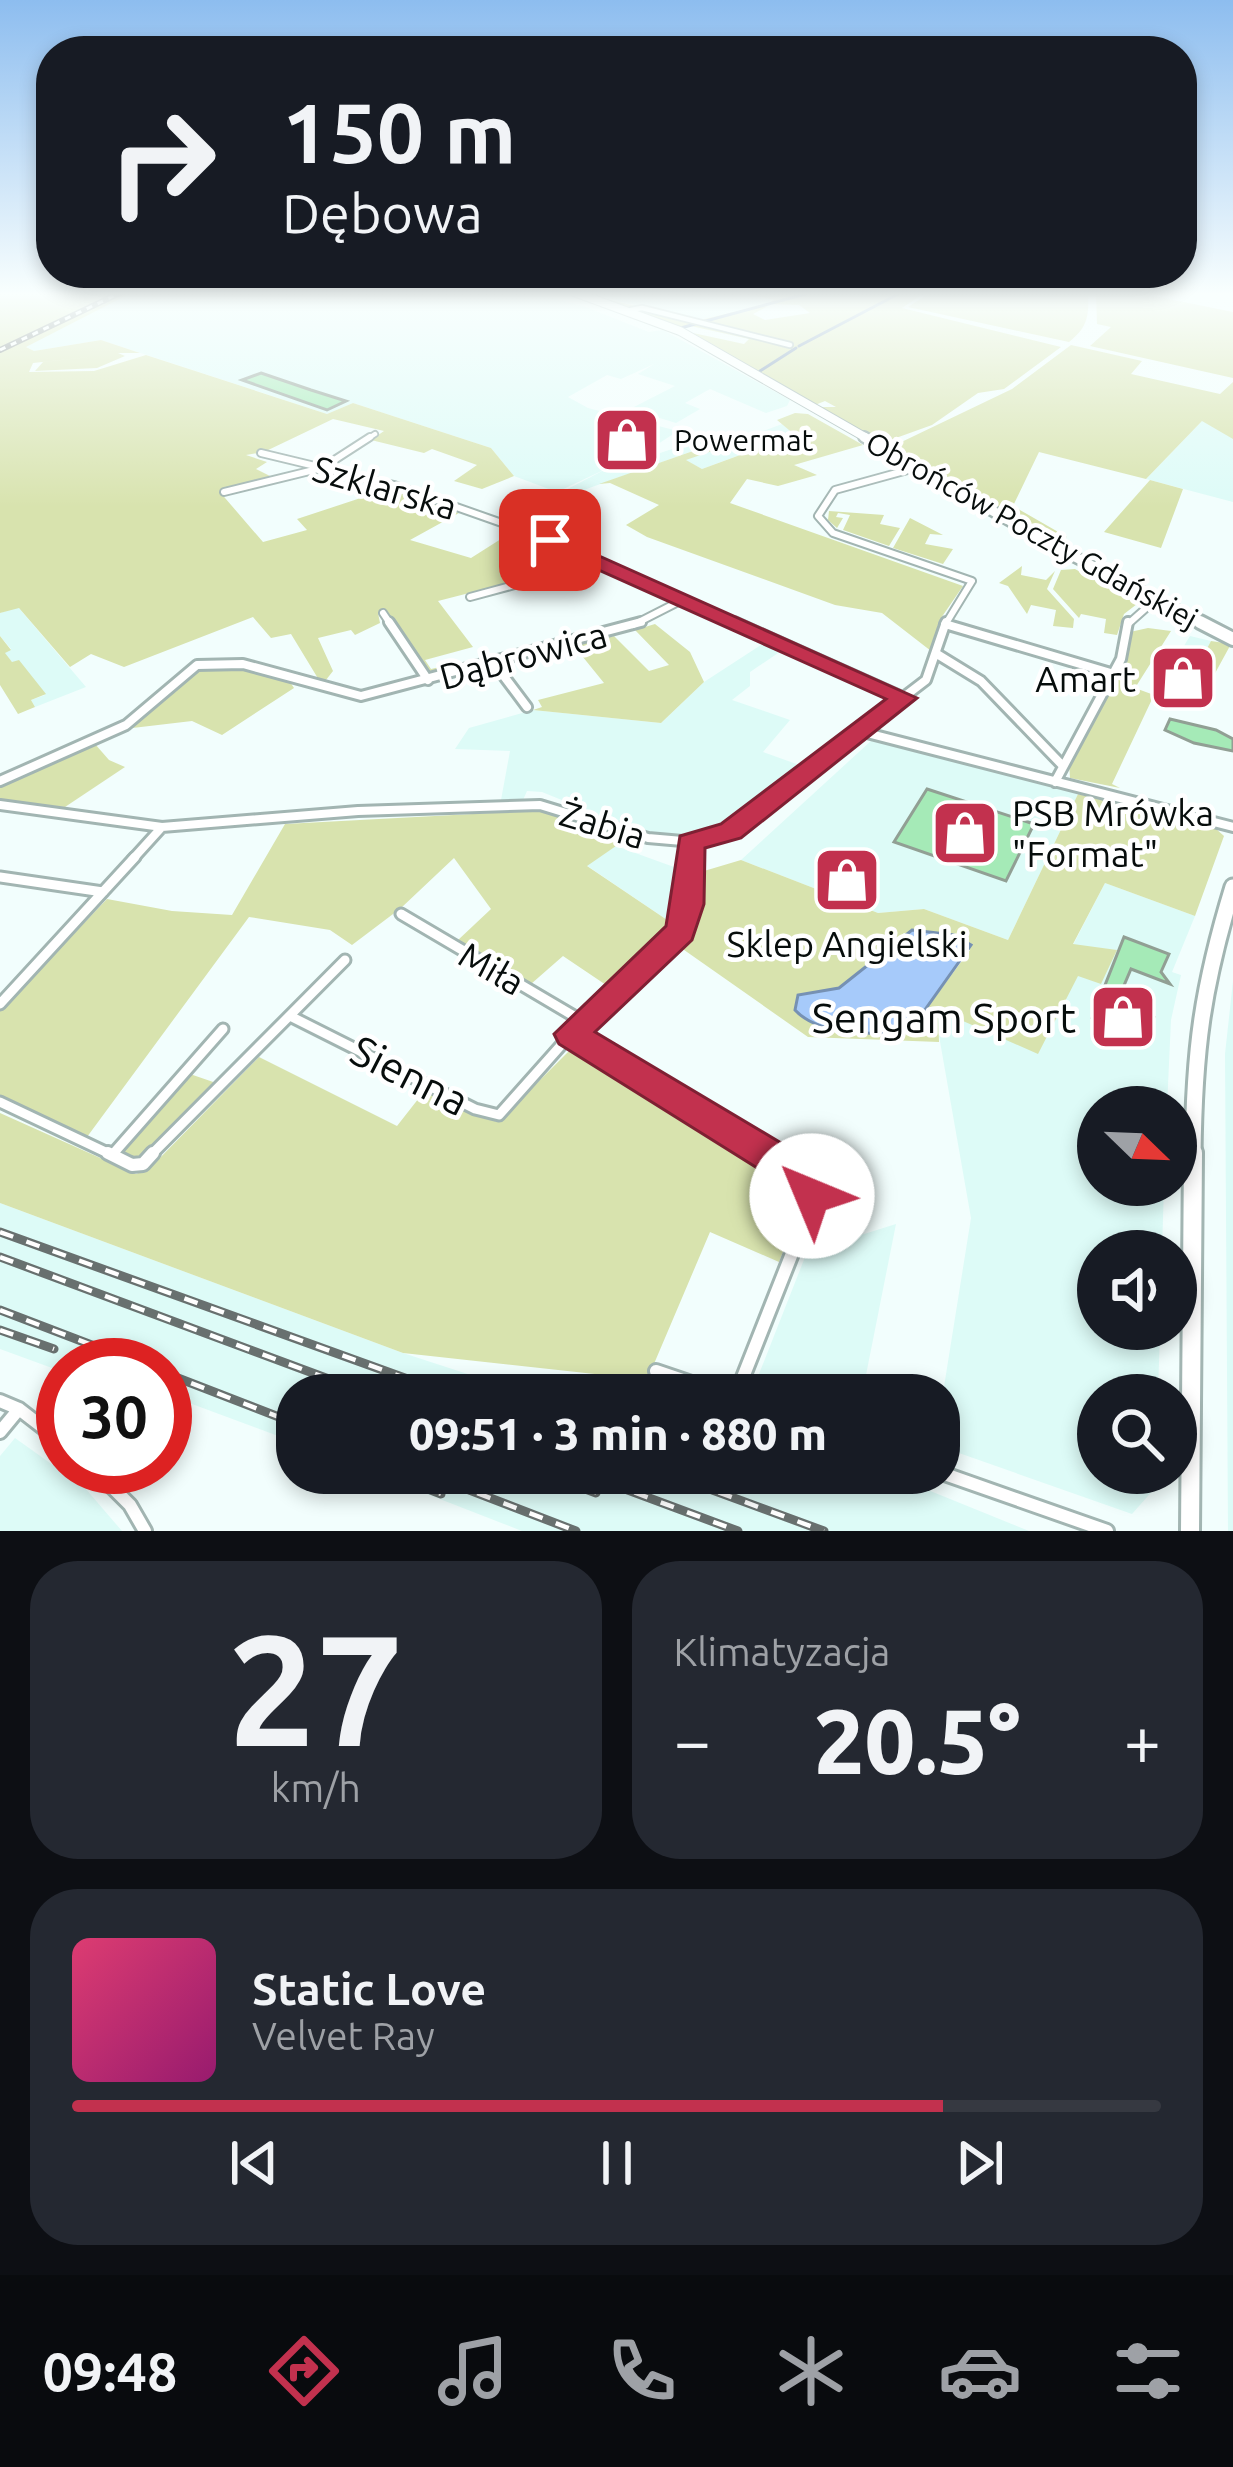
<!DOCTYPE html>
<html lang="pl">
<meta charset="utf-8">
<style>
body{margin:0;font-family:Ubuntu,sans-serif;background:#242831;color:#f1f3f6;height:100vh;display:flex;flex-direction:column;font-size:45px;white-space:nowrap}
*{box-sizing:border-box;margin:0}
p{font-size:39px;color:#9ea1a6}
.icon{flex:none;width:66px;height:66px;fill:none;stroke:currentColor;stroke-width:2;stroke-linecap:round;stroke-linejoin:round}
.map{position:relative;height:1531px;overflow:hidden}
.sheet{display:flex;flex-direction:column;gap:30px;padding:30px;background:#0d0f14;flex:1}
.sheet>*{flex:none}
.banner{position:absolute;left:36px;top:36px;width:1161px;height:252px;border-radius:48px;box-shadow:0 6px 18px #0003;background:#171b24;color:#f1f3f6;overflow:hidden}
.needle{width:78px;rotate:113deg}
.fabs{position:absolute;left:1077px;top:1086px;display:grid;gap:24px}
.fabs a{display:grid;place-items:center;width:120px;height:120px;border-radius:50%;background:#171b24;box-shadow:0 6px 18px #0003;font-size:60px}
.speed{position:absolute;left:36px;top:1338px;display:flex;gap:24px;font-size:60px;font-weight:700;text-align:center}
.speed>*{display:grid;place-content:center;width:156px;height:156px;border-radius:50%;background:#171b24;box-shadow:0 6px 18px #0003;line-height:1}
.speed .limit{border:18px solid #d22;background:#fff;color:#111}
.pin{position:absolute;display:grid;place-items:center;width:102px;height:102px;color:#fff;margin:-51px;border-radius:24px;box-shadow:0 6px 18px #0006}
.me{position:absolute;width:132px;margin:-66px;rotate:315deg;stroke-linejoin:round;filter:drop-shadow(0 0 9px #0008)}
.turn{display:flex;align-items:center;gap:42px;height:252px;padding:0 48px;font-size:54px}
.turn .icon{width:156px;height:156px;stroke-width:2.5}
.turn b{display:block;font-size:84px;line-height:102px}
.big{font-size:90px;font-weight:800;line-height:1.1}
.sheet .card{flex:1;display:flex;flex-direction:column;justify-content:center;gap:18px;min-width:0;padding:0 42px;border-radius:48px;background:#242831}
.sheet .dial{align-items:center;gap:0}
.dial b{font-size:156px;line-height:1}
.song{display:flex;align-items:center;gap:36px}
.cover{width:144px;height:144px;border-radius:18px;background:linear-gradient(135deg,hsl(340 70% 55%),hsl(320 70% 35%))}
.played{height:12px;border-radius:6px;background:linear-gradient(90deg,#c2314e 80%,#363941 80%)}
.keys{display:flex;justify-content:space-around;direction:ltr}
.heat{display:flex;justify-content:space-between;align-items:center;font-size:66px;direction:ltr}
.sheet .tiles{flex:1;display:grid;gap:30px;grid-template-columns:1fr 1fr}
.card:last-child{grid-column:span 2}
.trip{position:absolute;left:276px;top:1374px;width:684px;height:120px;border-radius:48px;background:#171b24;box-shadow:0 6px 18px #0003;font-weight:800;line-height:120px;text-align:center}
.menu{display:flex;height:192px;justify-content:space-around;align-items:center;background:#090b0e;color:#9ea1a6}
.menu .icon{width:84px;height:84px}
.menu .current{color:#c2314e}
.menu b{font-size:54px;color:#f1f3f6}
.map>svg:first-child{display:block}
.built{fill:#ddfbf7}
.green{fill:#d8e3ae;fill-rule:evenodd}
.water{fill:#a6cafa;stroke:#7691b3;stroke-width:3}
.lines{fill:none;stroke-linecap:round;stroke-linejoin:round}
.stream{stroke:#7691b3;stroke-width:3}
.building{fill:#a5eab7;stroke:#919f94;stroke-width:3}
.street-far4-casing{stroke:#a2b5b2;stroke-width:8}
.street-far3-casing{stroke:#a2b5b2;stroke-width:10}
.street-far2-casing{stroke:#a2b5b2;stroke-width:14}
.street-far1-casing{stroke:#a2b5b2;stroke-width:15}
.street-casing{stroke:#a2b5b2;stroke-width:18}
.secondary-far4-casing{stroke:#a2b5b2;stroke-width:10}
.secondary-far3-casing{stroke:#a2b5b2;stroke-width:14}
.secondary-far2-casing{stroke:#a2b5b2;stroke-width:18}
.secondary-far1-casing{stroke:#a2b5b2;stroke-width:21}
.secondary-casing{stroke:#a2b5b2;stroke-width:24}
.street-far4{stroke:#fff;stroke-width:4.5}
.street-far3{stroke:#fff;stroke-width:6}
.street-far2{stroke:#fff;stroke-width:8}
.street-far1{stroke:#fff;stroke-width:9}
.street{stroke:#fff;stroke-width:12}
.secondary-far4{stroke:#fff;stroke-width:8}
.secondary-far3{stroke:#fff;stroke-width:9}
.secondary-far2{stroke:#fff;stroke-width:12}
.secondary-far1{stroke:#fff;stroke-width:15}
.secondary{stroke:#fff;stroke-width:18}
.rail-far1-casing{stroke:#68706f;stroke-width:6}
.rail-casing{stroke:#68706f;stroke-width:9}
.rail-far1{stroke:#fff;stroke-width:3;stroke-dasharray:6;stroke-linecap:butt}
.rail{stroke:#fff;stroke-width:4.5;stroke-dasharray:14;stroke-linecap:butt}
.route{fill:#c2314e;stroke:#7e2033;stroke-width:3}
.labels{text-anchor:middle;dominant-baseline:central;stroke-width:9;stroke-linejoin:round;paint-order:stroke}
.far-poi-label{font-size:30px;fill:#070d0c;stroke:#fff;text-anchor:start}
.far-street-label{font-size:30px;fill:#070d0c;stroke:#fff}
.street-label{font-size:36px;fill:#070d0c;stroke:#fff}
.poi-label{font-size:36px;fill:#070d0c;stroke:#fff;text-anchor:end}
.near-poi-label{font-size:42px;fill:#070d0c;stroke:#fff;text-anchor:end}
.near-street-label{font-size:42px;fill:#070d0c;stroke:#fff}
</style>
<div class="map">
<svg width="1233" height="1531" viewBox="0 0 1233 1531">
<rect width="100%" height="100%" fill="#f2fefd"/>
<path class="built" d="M133 292H530L583 306 649 332 663 330 790 400 787 406 766 413 710 389 685 403 700 409 676 423 630 409 675 386 638 374 654 364 621 379 607 375 568 397 588 408 678 431 627 464 705 438 715 443 567 496 560 493 608 468 557 492 514 476 491 448 353 403 327 414 101 340 34 351 25 346Z
M741 292 777 301 696 321 587 293Z
M1233 389V502L1146 479 1202 421Z
M782 424 796 434 702 469 685 460Z
M18 607 86 687 35 707 31 700 45 695 8 658 4 653 11 649 0 636V613Z
M1190 636 1211 641 1178 702 1154 695Z
M767 641 784 649 750 672V686L732 700 790 720 763 752 802 766 714 831 653 837 542 792 527 791 523 800H501L510 751 455 749 469 728 533 710 661 723 704 682Z
M872 740 1078 794 1008 940 924 909 878 913 741 860Z
M616 846 685 871 679 928 586 865Z
M1105 883 1195 916 1172 972 1181 975 1171 1020 1167 1107H1098V1185H1164L1162 1251H1098V1329H1160L1158 1395H1098V1473H1155V1488L1132 1514 939 1446V1418L971 1218 935 1013 1079 975 1116 950 1073 945Z
M1233 981V1531H1228L1225 1054Z
M0 1203 403 1353 532 1395H297V1443L165 1394V1365H63V1372L0 1349Z
M896 1224 862 1395H801L763 1379 759 1374 807 1252Z
M15 1438 85 1488 122 1531H0V1456Z
M373 1473H886L1029 1531H522Z"/>
<path class="green" d="M0 292H118L0 348Z
M125 292H133L26 347 34 351 101 340 140 353H118L125 356 97 368 35 371 43 362 117 354 33 363 29 372 94 371 146 355 327 414 353 403 491 448 514 476 482 489 454 481 477 465 432 449 424 453 371 440 384 431 333 419 264 452 246 455 267 462 256 469 272 477 219 491 263 542 307 530 297 519 388 489 459 513 410 540 471 558 512 532 545 544 515 562 543 574 438 601 473 647 425 660 431 669 444 666 448 670 431 676 387 611 378 613 380 623 355 635 351 630 318 638 333 671 322 685 291 634 271 638 253 617 124 667 91 654 70 667 19 608 0 613V352Z
M578 292 696 321 763 305 768 306 753 314 765 320 810 313 799 305 767 304 774 300 741 292H926L902 308 1061 347 1004 389 978 393 932 425 882 443 818 407H836L825 401 815 405 693 333 744 344 749 339 691 326 681 328Z
M931 292H1088C1089 316 1088 327 1069 342L908 307Z
M1096 292H1134L1233 312V378L1090 346 1111 327 1097 324Z
M1071 345 1142 361 1131 374 1220 394 1233 382V439L1202 421 1146 479 1039 452 1013 506 1067 537 1055 540 891 447 1012 389Z
M795 413 808 414 863 445 794 465 817 475 778 486 747 479 730 503 963 586 939 621 931 651 882 613 835 605 647 537 626 525 659 505 610 483 599 484 713 444 706 438 744 432 755 436 686 460 702 469 795 435 777 420Z
M1150 480 1183 489 1161 548 1104 532Z
M829 511 884 515 880 524 900 528 889 546 843 530 850 515 838 513 836 517 843 518 837 528 828 520Z
M910 518 943 535 930 534 925 544 953 549 943 564 893 548Z
M1022 566 1021 575 1046 580 1055 571 1047 589 1074 619 1073 628 1053 626 1056 610 1031 605 1027 614 1008 586 999 583Z
M1075 569 1137 604 1124 614 1117 635 1104 633 1106 619 1081 614 1079 618 1053 589 1061 570Z
M655 624 690 652 704 682 661 723 533 710 542 707 538 700 604 683 574 646 614 636 649 671 669 665 635 630Z
M1148 628 1171 631 1135 688 1154 695 1112 784 1120 788 1070 778 1069 761 1123 665 1130 632Z
M0 636 11 650 5 653 12 662 19 660 46 694 31 700 35 707 18 714 0 685Z
M1211 641 1231 644 1201 699 1195 698 1191 706 1178 702Z
M246 667 288 679 294 688 222 735 192 721 124 729 194 671Z
M95 744 109 760 125 767 65 807 0 801V785Z
M1078 794 1215 828 1224 836 1195 916 1105 883 1073 944 1117 950 1101 984 1078 976 1038 1054 938 1010 939 1042 808 1037 677 945 690 923 694 874 741 860 878 913 924 909 1008 940ZM904 933 970 950 912 1028 903 1031 798 995 839 988Z
M546 810 613 835 616 846 587 866 679 928 609 987 563 956 531 984 457 941 491 909 454 858 401 908 352 945 330 930 249 917 87 1137 0 1095V1011L107 899 172 911 232 915 285 824Z
M570 1050 588 1052 793 1179 802 1186 805 1196 779 1262 710 1232 645 1385 622 1377 403 1353 0 1203V1113L136 1174 150 1168 259 1057 397 1126 426 1089 468 1113 498 1122Z
M190 1074 219 1084 152 1152 138 1160 120 1154Z"/>
<path class="water" d="M912 930 954 935 971 945 912 1028C879 1037 819 1036 795 1010L798 995 839 988Z"/>
<g class="lines">
<path class="stream" d="M702 322 813 292
M681 328 695 324
M799 346 902 292
M760 371 796 348"/>
</g>
<path class="building" d="M261 373 311 390 346 401 327 410 242 380Z
M622 429 654 438 631 452 599 442Z
M1170 719 1216 730 1233 739V751L1194 743 1165 730Z
M927 789 1034 824 1006 881 894 842Z
M1124 937 1169 954 1161 972 1170 984 1131 969 1117 1002 1154 1017 1144 1039 1092 1018Z"/>
<g class="lines">
<g class="street-far4-casing">
<path id="street-far4" d="M631 310 642 308 790 345
M366 440 375 434"/>
</g>
<g class="street-far3-casing">
<path id="street-far3" d="M261 453 394 485 550 540 741 625
M915 468 835 490 818 516 833 533 972 581 945 625
M224 492 322 468 370 437
M470 597 600 562
M383 613 391 625
M633 625 684 599
M1127 625 1154 601"/>
</g>
<g class="street-far2-casing">
<path id="street-far2" d="M389 622 428 680
M734 622 904 698
M945 624 1114 674
M937 654 981 681 1063 766
M494 663 527 707
M863 732 1233 827
M0 781 126 725 197 665 243 664 361 696 641 622
M1055 782 1121 659 1128 622
M0 805 162 827 358 811 540 805 648 838 694 842 722 836 926 680 946 622
M132 860 161 828
M689 860 690 843"/>
</g>
<g class="street-far1-casing">
<path id="street-far1" d="M0 877 103 892
M401 914 584 1022
M0 1004 135 857
M290 1016 475 1109 499 1115 571 1034 680 931 688 904 690 857
M571 1034 767 1156
M0 1102 114 1156
M112 1155 223 1029
M150 1156 345 960"/>
</g>
<g class="street-casing">
<path id="street" d="M108 1153 132 1165 143 1164 153 1153
M656 1371 727 1395
M736 1395 810 1208 809 1183 762 1153
M0 1401 19 1409 63 1443
M0 1432 19 1409
M92 1467 130 1505 145 1531
M939 1472 1107 1531"/>
</g>
<g class="secondary-far4-casing">
<path id="secondary-far4" d="M574 292 680 331 870 440"/>
</g>
<g class="secondary-far3-casing">
<path id="secondary-far3" d="M864 437 1052 545 1206 625"/>
</g>
<g class="secondary-far2-casing">
<path id="secondary-far2" d="M1200 622 1233 639"/>
</g>
<g class="secondary-far1-casing">
<path id="secondary-far1" d="M1193 1156C1194 1051 1202 988 1233 887"/>
</g>
<g class="secondary-casing">
<path id="secondary" d="M1190 1531 1193 1153"/>
</g>
<use href="#street-far4" class="street-far4"/>
<use href="#street-far3" class="street-far3"/>
<use href="#street-far2" class="street-far2"/>
<use href="#street-far1" class="street-far1"/>
<use href="#street" class="street"/>
<use href="#secondary-far4" class="secondary-far4"/>
<use href="#secondary-far3" class="secondary-far3"/>
<use href="#secondary-far2" class="secondary-far2"/>
<use href="#secondary-far1" class="secondary-far1"/>
<use href="#secondary" class="secondary"/>
<g class="rail-far1-casing">
<path id="rail-far1" d="M0 350 122 292"/>
</g>
<g class="rail-casing">
<path id="rail" d="M0 1232 452 1395
M0 1257 372 1395
M0 1310 144 1365
M0 1330 54 1349
M165 1373 297 1424
M387 1473 441 1494
M425 1473 576 1531
M543 1473 596 1493
M582 1473 738 1531
M666 1473 824 1531"/>
</g>
<use href="#rail-far1" class="rail-far1"/>
<use href="#rail" class="rail"/>
</g>
<linearGradient id="sky" x2="0" y2="1"><stop stop-color="#8dbdef"/><stop offset="0.58" stop-color="#f9fffe"/><stop offset="1" stop-color="#f9fffe" stop-opacity="0"/></linearGradient>
<rect width="1233" height="507" fill="url(#sky)"/>
<path class="route" d="M550 534 917 698 741 838 705 848 704 904 692 940 595 1032 813 1162 832 1196 826 1208 812 1213 798 1208 786 1186 559 1044 554 1034 666 926 680 836 721 824 886 699 543 545V536Z"/>
<defs>
<g id="shop-square" transform="scale(3.45)"><rect x="-9" y="-9" width="18" height="18" rx="4" fill="#c2314e" stroke="#fff"/><path d="M-5-2.5h2.3a2.7 3.5 0 0 1 5.4 0H5L5.5 6h-11ZM-1.5-2.5h3a1.5 2.3 0 0 0-3 0Z" fill="#fff"/></g>
</defs>
<g fill-rule="evenodd">
<use href="#shop-square" x="627" y="440"/>
<use href="#shop-square" x="1183" y="678"/>
<use href="#shop-square" x="965" y="833"/>
<use href="#shop-square" x="847" y="880"/>
<use href="#shop-square" x="1123" y="1017"/>
</g>
<g class="labels">
<g class="far-poi-label">
<text x="674" y="440">Powermat</text>
</g>
<g class="far-street-label">
<text transform="translate(1032 530) rotate(29)">Obrońców Poczty Gdańskiej</text>
</g>
<g class="street-label">
<text transform="translate(385 487) rotate(16)">Szklarska</text>
<text transform="translate(523 655) rotate(-15)">Dąbrowica</text>
<text transform="translate(603 824) rotate(17)">Żabia</text>
<text transform="translate(492 968) rotate(30)">Miła</text>
</g>
<g class="poi-label">
<text x="1136" y="678">Amart</text>
<text x="1012" y="812" text-anchor="start">PSB Mrówka<tspan x="1012" dy="41">"Format"</tspan></text>
<text x="847" y="943" text-anchor="middle">Sklep Angielski</text>
</g>
<g class="near-poi-label">
<text x="1076" y="1017">Sengam Sport</text>
</g>
<g class="near-street-label">
<text transform="translate(410 1075) rotate(27)">Sienna</text>
</g>
</g>
</svg>
<div class="fabs">
<a><svg class="needle" viewBox="-14 -14 28 28"><path d="M0-13l5 13h-10z" fill="#e53935"/><path d="M0 13l5-13h-10z" fill="#9ea1a6"/></svg></a>
<a><svg class="icon" aria-label="sound" viewBox="0 0 24 24"><path d="M4 9h4l5-4v14l-5-4H4zM17 9q2 3 0 6"/></svg></a>
<a><svg class="icon" aria-label="search" viewBox="0 0 24 24"><circle cx="10" cy="10" r="6"/><path d="M15 15l6 6"/></svg></a>
</div>
<div class="speed"><div class="limit">30</div></div>
<div class="pin" style="left:550px;top:540px;background:#d93025"><svg class="icon" aria-label="arrive" viewBox="0 0 24 24"><path d="M6 21V4h12l-3 4 3 4H6"/></svg></div>
<svg class="me" style="left:812px;top:1196px" viewBox="-20 -20 40 40"><circle r="19" fill="#fff"/><path d="M0-13L10 11 0 6-10 11z" fill="#c2314e"/></svg>
<div class="trip">09:51 · 3 min · 880 m</div>
<div class="banner">
<div class="turn"><svg class="icon" aria-label="right" viewBox="0 0 24 24"><path d="M7 20v-9h11M14 6l5 5-5 5"/></svg><div><b>150 m</b>Dębowa</div></div>
</div>
</div>
<section class="sheet">
<div class="tiles">
<div class="card dial"><b>27</b><p>km/h</p></div>
<div class="card"><p>Klimatyzacja</p>
<div class="heat"><a>−</a><b class="big">20.5°</b><a>+</a></div>
</div>
<div class="card">
<div class="song"><i class="cover"></i><div><b>Static Love</b><p>Velvet Ray</p></div></div>
<div class="played"></div>
<div class="keys"><svg class="icon" aria-label="previous" viewBox="0 0 24 24"><path d="M18 5L8 12l10 7zM5 5v14"/></svg><svg class="icon" aria-label="pause" viewBox="0 0 24 24"><path d="M8 5v14M16 5v14"/></svg><svg class="icon" aria-label="next" viewBox="0 0 24 24"><path d="M6 5l10 7-10 7zM19 5v14"/></svg></div>
</div>
</div>
</section>
<nav class="menu">
<b>09:48</b>
<svg class="icon current" aria-label="directions" viewBox="0 0 24 24"><path d="M12 3l9 9-9 9-9-9zM9 14v-3h6M13 9l2 2-2 2"/></svg>
<svg class="icon" aria-label="music" viewBox="0 0 24 24"><path d="M9 18V5l10-2v13"/><circle cx="6" cy="18" r="3"/><circle cx="16" cy="16" r="3"/></svg>
<svg class="icon" aria-label="phone" viewBox="0 0 24 24"><path d="M5 4h4l2 5-3 2q2 4 5 5l2-3 5 2v4C11 20 4 13 5 4z"/></svg>
<svg class="icon" aria-label="climate" viewBox="0 0 24 24"><path d="M12 3v18M4 7l16 10M4 17L20 7"/></svg>
<svg class="icon" aria-label="car" viewBox="0 0 24 24"><path d="M5 17H2v-5l4-1 3-4h7l3 4 3 1v5h-3M9 17h6M6 11h13"/><circle cx="7" cy="17" r="2"/><circle cx="17" cy="17" r="2"/></svg>
<svg class="icon" aria-label="filters" viewBox="0 0 24 24"><path d="M4 7h16M4 17h16"/><circle cx="9" cy="7" r="2"/><circle cx="15" cy="17" r="2"/></svg>
</nav>
